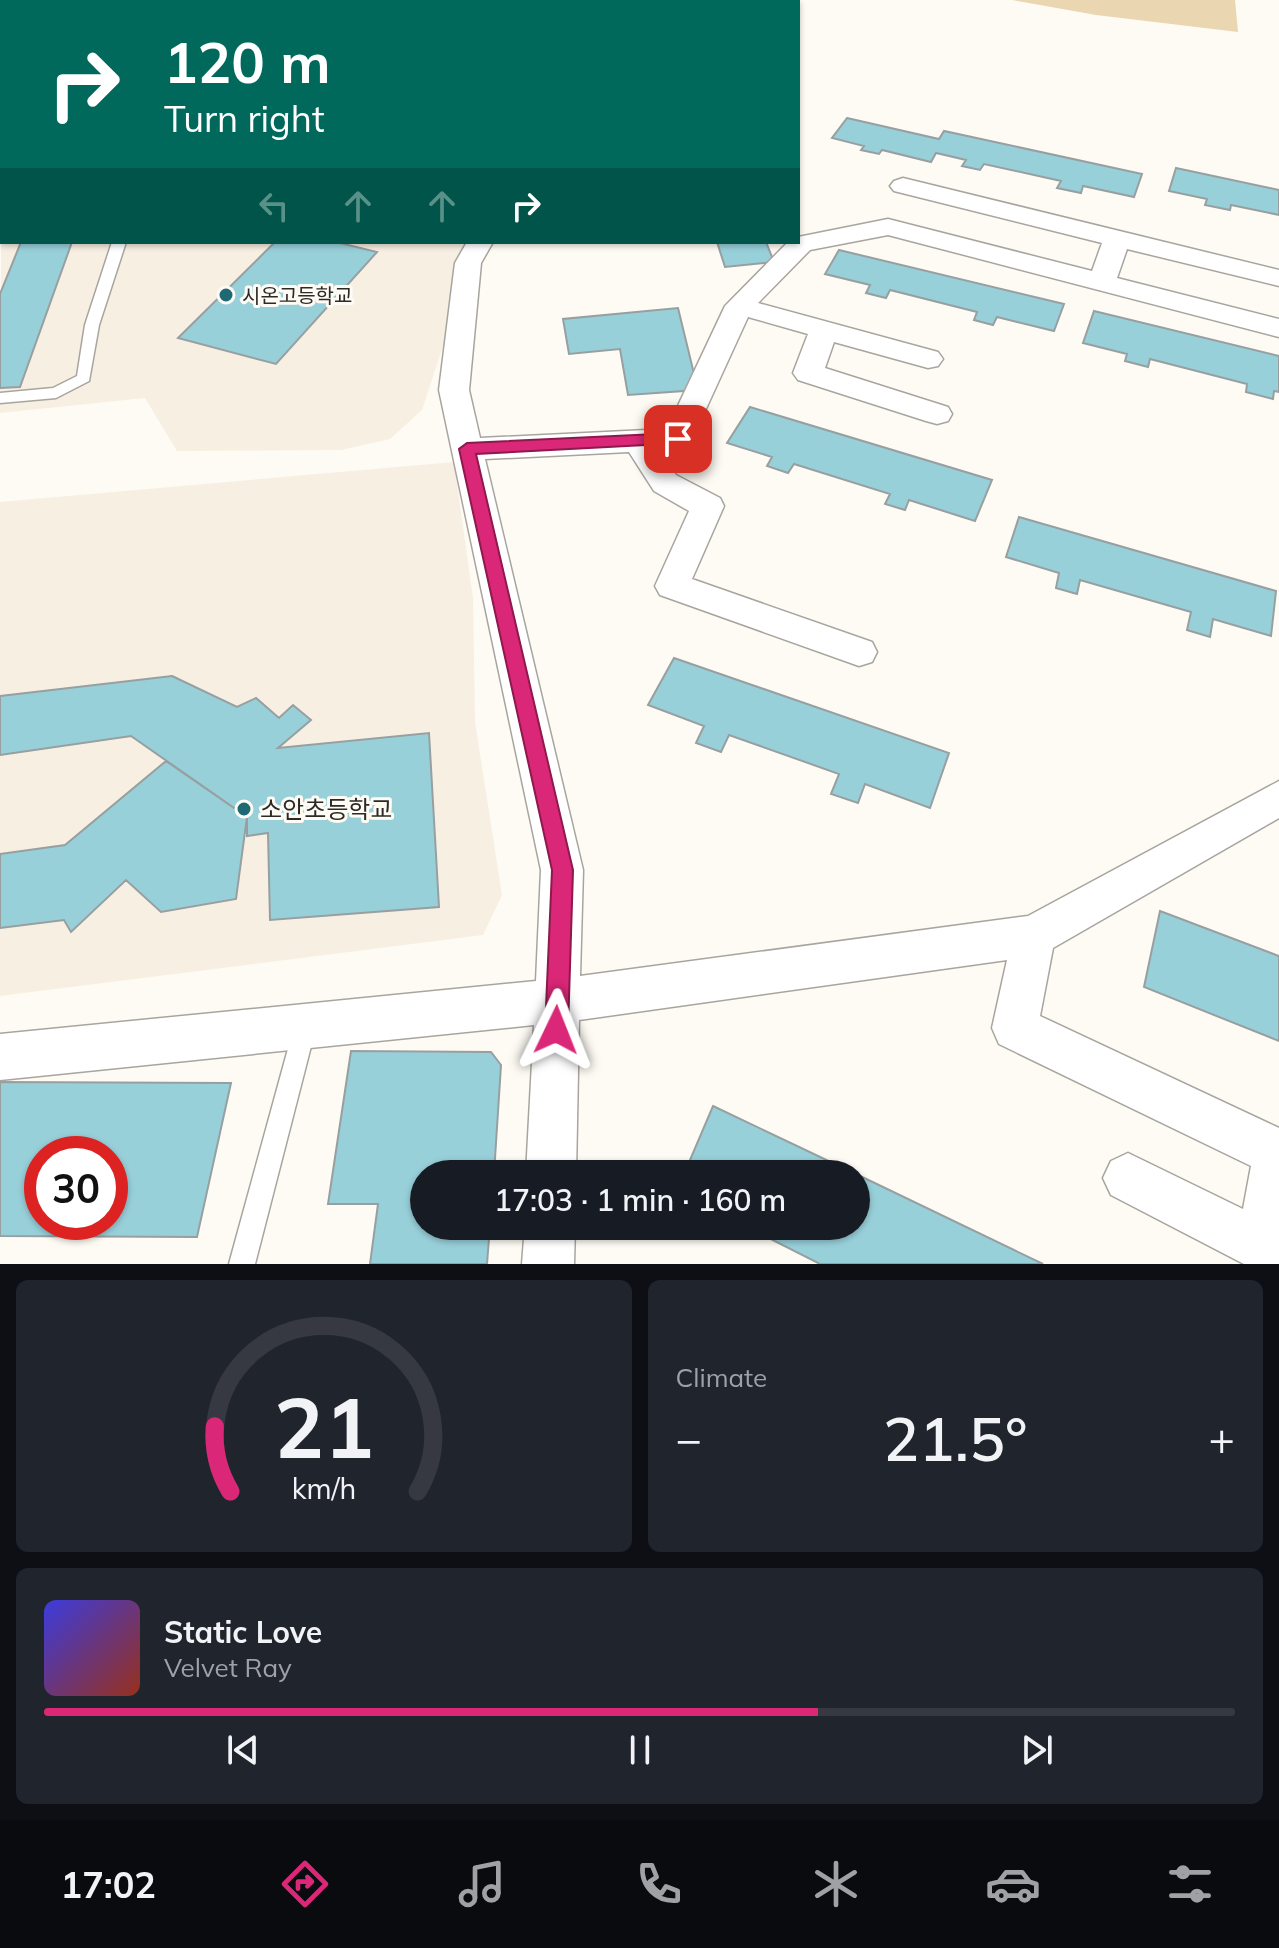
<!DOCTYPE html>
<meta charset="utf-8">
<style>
body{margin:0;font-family:Mulish,"Noto Sans KR",sans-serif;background:#20242c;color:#f1f3f6;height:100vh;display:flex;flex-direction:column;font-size:30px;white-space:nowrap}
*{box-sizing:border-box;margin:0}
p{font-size:26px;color:#9ea1a6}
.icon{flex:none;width:44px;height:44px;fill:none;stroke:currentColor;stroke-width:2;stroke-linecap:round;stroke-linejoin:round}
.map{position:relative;height:1264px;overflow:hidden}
.panel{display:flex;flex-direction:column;gap:16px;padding:16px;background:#0d0f14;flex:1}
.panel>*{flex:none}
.banner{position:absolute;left:0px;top:0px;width:800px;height:244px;box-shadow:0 2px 6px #0004;background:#00695c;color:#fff;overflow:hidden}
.speed{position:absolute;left:24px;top:1136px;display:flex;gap:16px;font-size:40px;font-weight:700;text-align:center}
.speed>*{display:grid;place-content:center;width:104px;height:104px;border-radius:50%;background:#171b24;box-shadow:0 2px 6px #0004;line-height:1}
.speed .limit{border:12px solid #d22;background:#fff;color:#111}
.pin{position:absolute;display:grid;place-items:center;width:68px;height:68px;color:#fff;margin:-34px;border-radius:16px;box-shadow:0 4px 12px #0006}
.me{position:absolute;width:88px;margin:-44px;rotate:2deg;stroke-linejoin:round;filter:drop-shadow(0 0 6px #0008)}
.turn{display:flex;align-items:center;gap:28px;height:168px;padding:0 32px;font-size:36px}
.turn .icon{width:104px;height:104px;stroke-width:2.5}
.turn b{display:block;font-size:56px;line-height:68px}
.lanes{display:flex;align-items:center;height:76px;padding:0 32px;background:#0003;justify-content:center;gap:40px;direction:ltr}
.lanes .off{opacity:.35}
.big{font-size:60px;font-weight:600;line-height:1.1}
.panel .tile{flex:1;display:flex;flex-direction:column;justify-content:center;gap:12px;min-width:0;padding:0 28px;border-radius:12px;background:#20242c}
.panel .dial{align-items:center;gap:0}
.dial svg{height:208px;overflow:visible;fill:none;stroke:#363941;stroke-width:7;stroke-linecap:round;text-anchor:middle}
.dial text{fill:#f1f3f6;stroke:none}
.song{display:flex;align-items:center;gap:24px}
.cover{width:96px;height:96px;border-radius:12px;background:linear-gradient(135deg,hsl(240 70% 55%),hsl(10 70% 35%))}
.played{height:8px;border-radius:4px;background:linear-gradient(90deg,#db2777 65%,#363941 65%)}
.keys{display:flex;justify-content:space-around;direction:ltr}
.heat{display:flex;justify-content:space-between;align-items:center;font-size:44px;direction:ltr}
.panel .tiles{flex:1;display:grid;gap:16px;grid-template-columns:1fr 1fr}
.tile:last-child{grid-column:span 2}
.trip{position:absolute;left:410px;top:1160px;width:460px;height:80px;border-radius:40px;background:#171b24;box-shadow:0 2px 6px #0004;font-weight:600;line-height:80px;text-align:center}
.tabs{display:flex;height:128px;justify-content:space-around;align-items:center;background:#090b0e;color:#9ea1a6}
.tabs .icon{width:56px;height:56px}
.tabs .active{color:#db2777}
.tabs b{font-size:36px;color:#f1f3f6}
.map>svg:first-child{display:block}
.built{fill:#f7efe2}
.green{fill:#ebd6b2}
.building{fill:#98d0da;stroke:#979fa1;stroke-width:2;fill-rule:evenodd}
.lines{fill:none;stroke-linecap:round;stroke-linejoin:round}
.lane-casing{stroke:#a8a59f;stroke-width:3}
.street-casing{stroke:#a8a59f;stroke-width:3}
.secondary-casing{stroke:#a8a59f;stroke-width:3}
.lane{fill:#fff;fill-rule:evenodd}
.street{fill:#fff;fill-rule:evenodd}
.secondary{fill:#ecddb9;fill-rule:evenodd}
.route{fill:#db2777;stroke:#8e194d;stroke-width:2}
.poi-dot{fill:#1f6974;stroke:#fefbf4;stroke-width:3}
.labels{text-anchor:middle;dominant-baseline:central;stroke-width:6;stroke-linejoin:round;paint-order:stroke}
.far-poi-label{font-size:20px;fill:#2b2a27;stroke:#fefbf4;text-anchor:start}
.poi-label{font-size:24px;fill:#2b2a27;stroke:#fefbf4;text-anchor:start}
</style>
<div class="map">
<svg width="1279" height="1264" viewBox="0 0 1279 1264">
<rect width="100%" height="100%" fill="#fefbf4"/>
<path class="built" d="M2 120V242H467L457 260 448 331 422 410 390 439 341 450 177 451 145 398 0 413Z
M454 462 473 598 475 722 502 895 483 935 0 996V502Z"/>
<path class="green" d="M1012 0H1235L1238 32 1096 15Z"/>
<path class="building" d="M847 118 939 139 944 131 1142 174 1134 197 1083 186 1081 193 1057 188 1061 181 984 164 980 170 962 166 966 160 936 153 931 162 882 150 879 154 861 150 864 146 832 138Z
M1176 168 1279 190V215L1231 205 1230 210 1205 205 1207 199 1169 191Z
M21 242H72L20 387 0 388V294Z
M275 242H336L377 252 276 364 178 338Z
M717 242H766L774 262 725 267Z
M839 250 1064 304 1054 331 997 317 993 325 974 320 977 312 890 290 886 298 866 293 870 285 825 274Z
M678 308 698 390 628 395 620 349 569 354 563 319Z
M1094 311 1279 356V392L1274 391 1273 399 1246 392 1247 384 1150 359 1148 367 1125 361 1127 354 1083 343Z
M750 407 992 480 975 521 909 500 905 510 885 504 890 494 794 464 788 473 767 466 772 457 727 443Z
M1019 517 1276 591 1271 636 1213 619 1210 637 1187 630 1191 612 1080 580 1077 594 1056 588 1059 573 1006 557Z
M674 658 949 753 930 808 865 784 858 803 831 794 839 774 729 735 721 752 696 743 704 726 648 705Z
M172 676 237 707 256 698 279 718 293 705 311 720 278 748 429 733 439 907 270 920 268 833 247 836V817L131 736 0 755V696Z
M166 761 247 817 236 899 161 912 126 880 71 932 64 920 0 928V854L65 845Z
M1160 911 1279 956V1041L1144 987Z
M351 1051 491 1052 501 1065 494 1174H424V1226H490L487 1264H370L378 1204H328Z
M0 1082 231 1083 197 1237 0 1236ZM42 1154H110V1222H42Z
M713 1106 856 1174H684Z
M856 1174 1043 1264H820L745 1226H856Z"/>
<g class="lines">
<g class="lane-casing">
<path id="lane" d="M112 242H126L99 325 89 381 56 398 0 403V393L53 388 77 376 85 325Z
M305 1016 313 1019 316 1027 255 1264H229L294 1027 297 1019Z"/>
</g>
<g class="street-casing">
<path id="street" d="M431 0H456L457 2H432Z
M903 178 1279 270V286L1127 249 1117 278 1279 319V337L888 235 810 250 758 303 938 352 943 359 938 366 928 368 834 342 825 368 948 407 952 414 948 421 937 424 926 421 798 380 793 373 808 334 748 317 689 446 660 450 676 475 720 498 724 506 692 579 872 642 877 652 872 662 859 666 660 595 655 586 689 511 654 491 629 452 485 459 583 870 580 976 1028 916 1279 781V818L1053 948 1040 1016 1279 1128V1264H1244L1111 1195 1103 1178 1111 1161 1128 1153 1243 1209 1251 1166 999 1044 992 1028 1007 960 579 1020 576 1174H526L534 1025 0 1080V1034L536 981 541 870 439 390 455 263 467 242H493L481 263 469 390 480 438 667 429 725 306 788 242H798V237L888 219 1092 271 1102 243 894 191 890 186 894 181Z
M525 1226H575L574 1264H522Z"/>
</g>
<g class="secondary-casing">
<path id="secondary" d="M180 0H208L178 2Z"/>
</g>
<use href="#lane" class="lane"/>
<use href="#street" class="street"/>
<use href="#secondary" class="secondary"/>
</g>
<path class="route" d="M678 433 683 435V443L476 454 573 870 568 1030 565 1038 556 1041 548 1038 545 1030 552 870 459 449 467 443Z"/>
<g class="poi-dot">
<circle cx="226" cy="295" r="8"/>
<circle cx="244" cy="809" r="8"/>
</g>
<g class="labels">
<g class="far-poi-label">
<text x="242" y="295">시온고등학교</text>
</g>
<g class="poi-label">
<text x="260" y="809">소안초등학교</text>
</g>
</g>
</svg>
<div class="speed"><div class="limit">30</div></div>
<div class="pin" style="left:678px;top:439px;background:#d93025"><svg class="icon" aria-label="arrive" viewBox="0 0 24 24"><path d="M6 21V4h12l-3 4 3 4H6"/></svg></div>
<svg class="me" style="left:556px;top:1030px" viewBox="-20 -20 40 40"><path d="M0-17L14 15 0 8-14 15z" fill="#db2777" stroke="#fff" stroke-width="4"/></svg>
<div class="trip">17:03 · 1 min · 160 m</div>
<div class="banner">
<div class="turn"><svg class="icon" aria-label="right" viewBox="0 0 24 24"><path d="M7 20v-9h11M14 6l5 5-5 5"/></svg><div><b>120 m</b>Turn right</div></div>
<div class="lanes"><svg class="icon off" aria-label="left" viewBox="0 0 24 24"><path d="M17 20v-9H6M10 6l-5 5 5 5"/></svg><svg class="icon off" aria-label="ahead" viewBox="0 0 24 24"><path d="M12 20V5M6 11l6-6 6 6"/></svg><svg class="icon off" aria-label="ahead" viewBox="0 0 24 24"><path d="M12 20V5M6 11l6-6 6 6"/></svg><svg class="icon" aria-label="right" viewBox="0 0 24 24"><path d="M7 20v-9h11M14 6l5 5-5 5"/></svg></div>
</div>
</div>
<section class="panel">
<div class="tiles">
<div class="tile dial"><svg viewBox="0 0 100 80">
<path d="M14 69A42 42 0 1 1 86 69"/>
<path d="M14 69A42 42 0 0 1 8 44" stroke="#db2777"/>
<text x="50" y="56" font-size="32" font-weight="700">21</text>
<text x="50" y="72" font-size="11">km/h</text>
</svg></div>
<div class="tile"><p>Climate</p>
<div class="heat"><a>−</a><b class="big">21.5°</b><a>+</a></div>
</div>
<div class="tile">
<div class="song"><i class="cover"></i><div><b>Static Love</b><p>Velvet Ray</p></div></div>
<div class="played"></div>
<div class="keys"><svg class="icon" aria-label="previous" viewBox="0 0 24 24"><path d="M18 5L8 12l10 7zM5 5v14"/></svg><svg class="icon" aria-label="pause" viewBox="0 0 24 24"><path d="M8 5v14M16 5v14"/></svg><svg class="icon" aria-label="next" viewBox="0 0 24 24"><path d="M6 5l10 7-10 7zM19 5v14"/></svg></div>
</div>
</div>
</section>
<nav class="tabs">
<b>17:02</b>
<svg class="icon active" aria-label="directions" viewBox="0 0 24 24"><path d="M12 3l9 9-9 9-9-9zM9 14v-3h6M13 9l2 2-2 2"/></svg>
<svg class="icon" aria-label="music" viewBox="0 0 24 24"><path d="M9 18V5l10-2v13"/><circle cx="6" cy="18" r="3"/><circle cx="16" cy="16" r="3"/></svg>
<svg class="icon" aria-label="phone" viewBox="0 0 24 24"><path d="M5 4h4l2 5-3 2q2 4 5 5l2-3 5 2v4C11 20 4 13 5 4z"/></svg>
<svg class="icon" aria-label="climate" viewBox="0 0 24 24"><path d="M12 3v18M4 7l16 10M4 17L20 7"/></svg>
<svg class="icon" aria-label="car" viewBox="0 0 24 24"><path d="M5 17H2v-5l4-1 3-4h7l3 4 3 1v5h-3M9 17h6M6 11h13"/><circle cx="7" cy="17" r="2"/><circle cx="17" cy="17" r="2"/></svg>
<svg class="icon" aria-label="filters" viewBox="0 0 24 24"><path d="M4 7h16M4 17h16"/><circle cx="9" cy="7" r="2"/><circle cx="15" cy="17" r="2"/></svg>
</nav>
